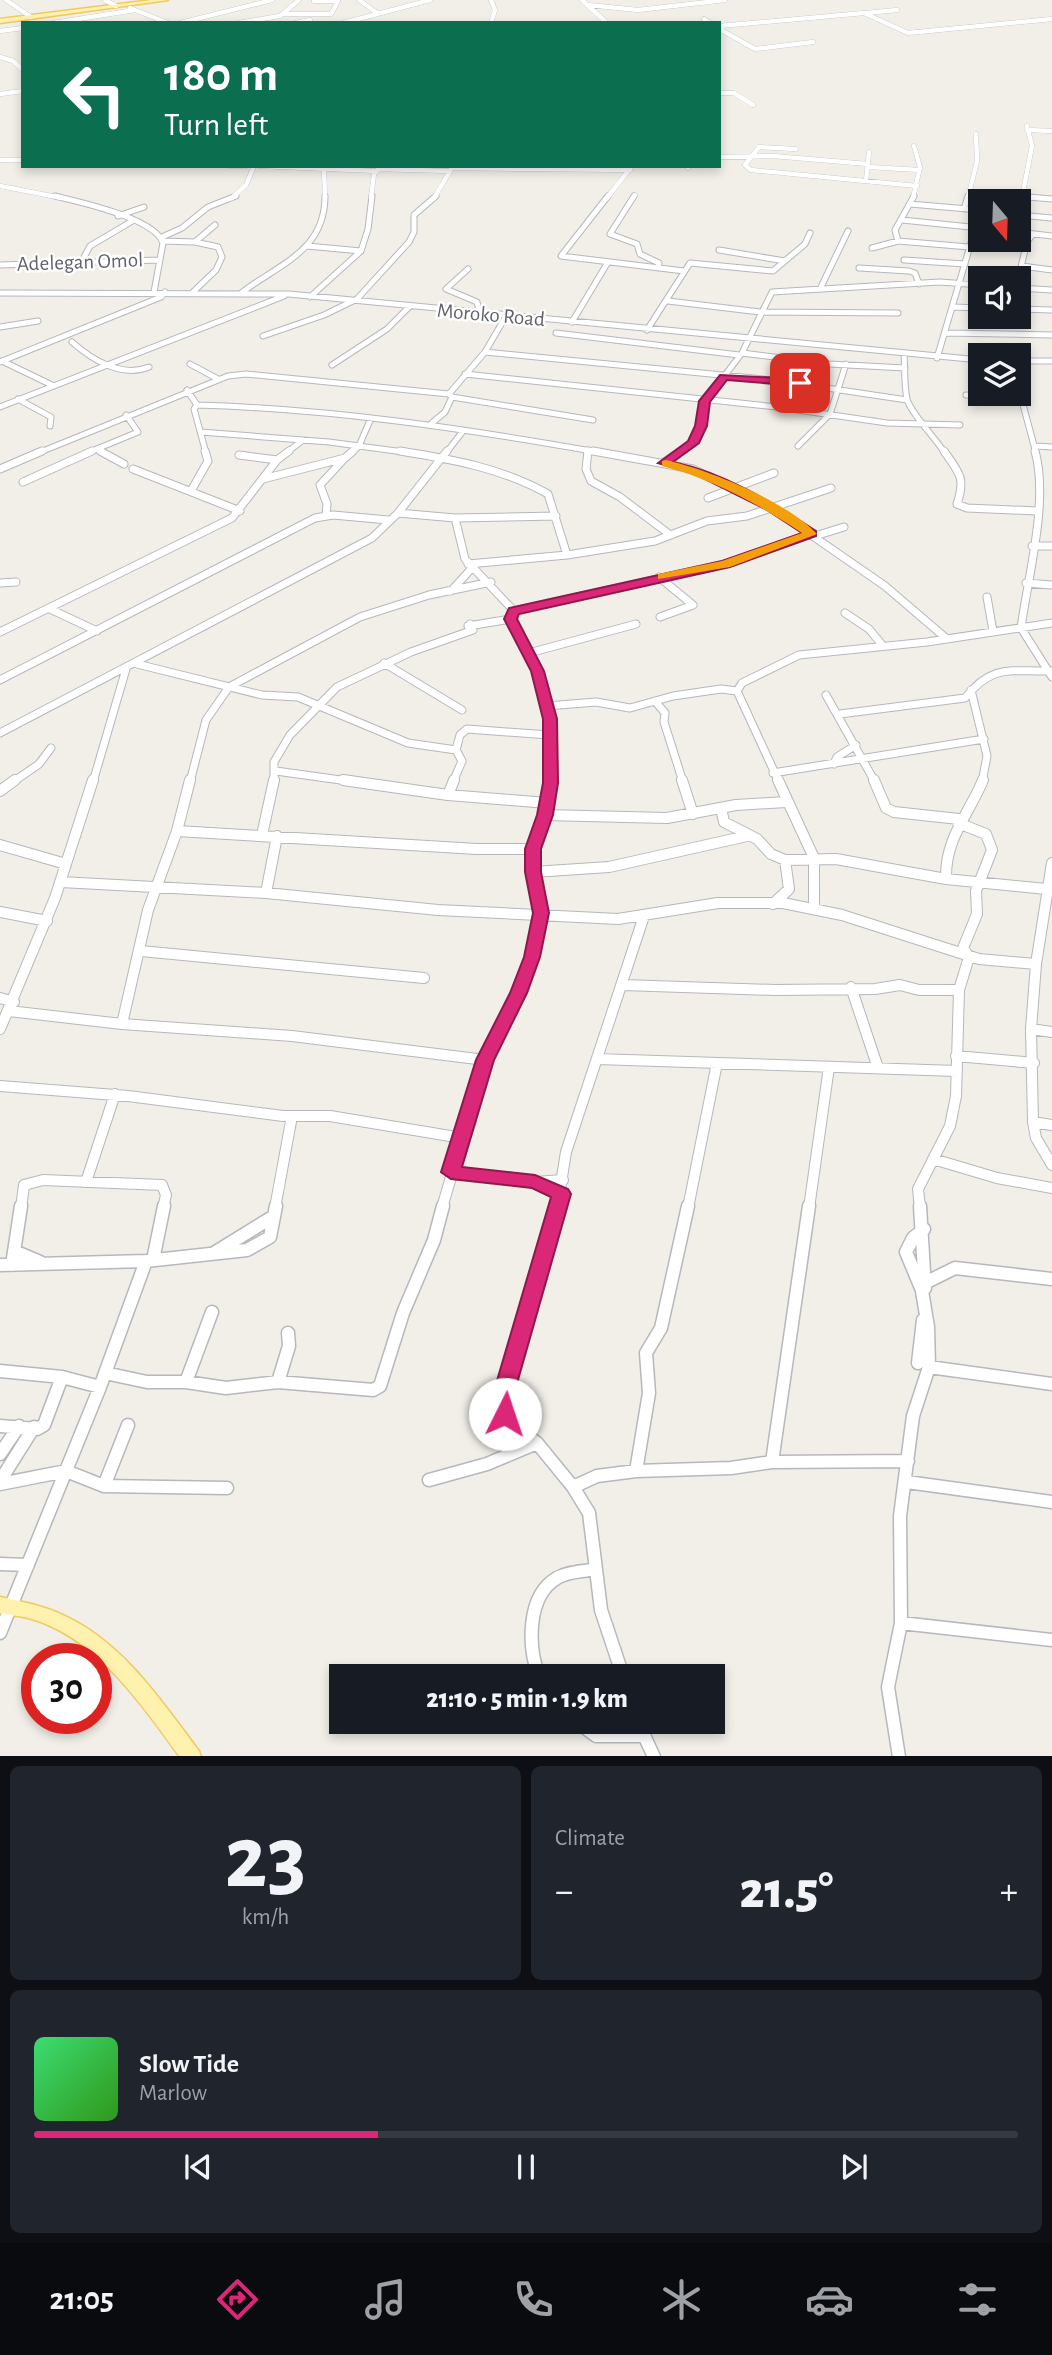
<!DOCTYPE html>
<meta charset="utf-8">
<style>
body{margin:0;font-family:"Alegreya Sans",sans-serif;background:#20242c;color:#f1f3f6;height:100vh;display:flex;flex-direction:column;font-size:26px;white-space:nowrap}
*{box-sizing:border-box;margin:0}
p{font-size:23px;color:#9ea1a6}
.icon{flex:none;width:38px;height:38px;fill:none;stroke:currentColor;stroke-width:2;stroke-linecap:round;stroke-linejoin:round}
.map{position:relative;height:1756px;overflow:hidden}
.sheet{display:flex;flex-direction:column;gap:10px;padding:10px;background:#0d0f14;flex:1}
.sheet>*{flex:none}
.hud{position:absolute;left:21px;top:21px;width:700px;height:147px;border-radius:0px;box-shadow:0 4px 10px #0003;background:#0b6e4f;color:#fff;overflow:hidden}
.needle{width:46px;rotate:161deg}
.fabs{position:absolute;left:968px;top:189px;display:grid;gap:14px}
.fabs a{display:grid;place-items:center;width:63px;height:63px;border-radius:0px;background:#171b24;box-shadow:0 4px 10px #0003;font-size:35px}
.speed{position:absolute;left:21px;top:1643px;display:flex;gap:14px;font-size:35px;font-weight:700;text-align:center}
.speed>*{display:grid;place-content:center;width:91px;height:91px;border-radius:50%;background:#171b24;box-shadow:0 4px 10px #0003;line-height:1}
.speed .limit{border:10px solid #d22;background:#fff;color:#111}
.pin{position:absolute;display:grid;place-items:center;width:60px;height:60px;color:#fff;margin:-30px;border-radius:14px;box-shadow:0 4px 10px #0006}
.me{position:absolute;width:77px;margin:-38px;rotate:4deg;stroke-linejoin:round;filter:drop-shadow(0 0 5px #0008)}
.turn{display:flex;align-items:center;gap:24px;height:147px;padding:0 28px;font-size:32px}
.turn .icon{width:91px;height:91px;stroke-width:2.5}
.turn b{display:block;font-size:49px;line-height:60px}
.big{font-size:52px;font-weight:800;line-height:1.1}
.sheet .tile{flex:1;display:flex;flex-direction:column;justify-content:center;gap:10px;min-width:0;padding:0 24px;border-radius:10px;background:#20242c}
.sheet .dial{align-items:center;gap:0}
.dial b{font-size:91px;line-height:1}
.song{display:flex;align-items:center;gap:21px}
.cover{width:84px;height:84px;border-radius:10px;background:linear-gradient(135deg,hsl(140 70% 55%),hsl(110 70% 35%))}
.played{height:7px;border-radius:4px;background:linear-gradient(90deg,#db2777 35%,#363941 35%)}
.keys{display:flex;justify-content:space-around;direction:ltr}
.heat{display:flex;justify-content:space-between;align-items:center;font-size:38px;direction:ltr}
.sheet .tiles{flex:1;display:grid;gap:10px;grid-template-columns:1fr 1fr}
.tile:last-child{grid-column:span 2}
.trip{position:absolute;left:329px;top:1664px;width:396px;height:70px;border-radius:0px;background:#171b24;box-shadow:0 4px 10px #0003;font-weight:800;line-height:70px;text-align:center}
.menu{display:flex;height:112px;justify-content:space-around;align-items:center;background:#090b0e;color:#9ea1a6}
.menu .icon{width:49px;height:49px}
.menu .selected{color:#db2777}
.menu b{font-size:32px;color:#f1f3f6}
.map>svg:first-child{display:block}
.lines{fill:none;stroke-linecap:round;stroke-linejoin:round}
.minor-far4-casing{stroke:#b5b8bc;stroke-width:5}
.minor-far3-casing{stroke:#b5b8bc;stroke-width:7}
.minor-far2-casing{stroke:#b5b8bc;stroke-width:9}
.minor-far1-casing{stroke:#b5b8bc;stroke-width:12}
.minor-casing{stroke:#b5b8bc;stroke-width:15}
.major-casing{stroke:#f2c960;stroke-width:3}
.minor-far4{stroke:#fff;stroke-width:4.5}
.minor-far3{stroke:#fff;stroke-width:5}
.minor-far2{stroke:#fff;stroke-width:7}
.minor-far1{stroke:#fff;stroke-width:10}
.minor{stroke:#fff;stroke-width:12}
.major{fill:#fff2af;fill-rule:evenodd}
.route{fill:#db2777;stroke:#8e194d;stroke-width:2}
.slow{fill:#f59e0b}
.labels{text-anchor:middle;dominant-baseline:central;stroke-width:5;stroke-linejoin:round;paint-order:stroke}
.far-street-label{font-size:21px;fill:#5f6368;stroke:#fff}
</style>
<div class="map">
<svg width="1052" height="1757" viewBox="0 0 1052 1757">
<rect width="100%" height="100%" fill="#f1efe8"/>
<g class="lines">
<g class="minor-far4-casing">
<path id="minor-far4" d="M6 0 31 17
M105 0 116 6
M359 0 377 13
M491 0 495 10 491 23
M582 0 607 23
M588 5 638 10 725 0
M130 8 168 23
M866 13 897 10
M283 14H331L338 1H314
M704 19 710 23
M53 23 135 10
M180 23 272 0
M238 23 280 16 299 0
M295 23 310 20
M343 23 430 0
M719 26 864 13 908 33 1052 19
M722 26 721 30 755 49 813 42
M0 31 23 28
M0 57 13 61 23 70
M719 93H734L753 105
M0 94 23 91
M1027 130 1052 131
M796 149 759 147 745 165 751 170 917 186
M719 157 773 156 868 164
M0 160H23
M229 166H246
M259 166 377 171
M869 167 919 170
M324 168 325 198
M452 168 630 170
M688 168 690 166
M378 169 450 171
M866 181 869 152
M0 186 62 198
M970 193 1039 198
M1022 197 1032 146 1027 126
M232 198 246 185 254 166
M371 198 374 174 382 166
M434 198 453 166
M607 198 632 166
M633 198 635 195
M913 198 920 167 914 146
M968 198 977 161 976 134"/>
</g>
<g class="minor-far3-casing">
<path id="minor-far3" d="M55 196C79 202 155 218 163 243L154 292
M608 196 561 256 684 271
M634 196 610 234 637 244 640 254 659 263 658 267
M1015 196 1052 199
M910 204 968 209
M964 209 968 196
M1018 215 1052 218
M118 216 144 207
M902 220 980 228
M1018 232 1052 236
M162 237 182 228 208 207 236 196
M163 241 195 242 215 225
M898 241 895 230 914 196
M307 246 361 251
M872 248 898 241 969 247
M719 250 785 261
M904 260 965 264
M82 261 90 246 134 220
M0 265 159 260
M1022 266 1052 270
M859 268 909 271 915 273 919 284
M468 269 446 289 477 302 480 314
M1018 279 1027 242 1033 234
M1018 288 1052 290
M820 289 848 231
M193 292 216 270 222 257 218 247 195 242
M0 293 289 294 980 360
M240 294C278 264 325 252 325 196
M310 297 361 251 368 229 372 196
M668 301 760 312 898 313
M954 307 980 308
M1018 309 1052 310
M572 322 608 262
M0 327 38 321
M647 330 690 263 773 271 805 244 810 233
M556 333 739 355
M946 333 1052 335
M263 336 324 315 357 299 409 242 414 232V215L436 196
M72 342C92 360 122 378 149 367
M485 352 773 380 907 400
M742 353 829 364 905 368
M904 354C905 368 904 385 907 399 910 412 936 439 945 453
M937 358 978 219 977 210
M2 361 54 386
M1018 361H1052
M0 362 161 297 165 292
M190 364 218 379
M332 365 387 329 409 307
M465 374 777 407 887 423 960 425
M1018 386 1036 453
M187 390 197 405 194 409 206 453
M966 395 1022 399
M452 397 593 420
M18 399 51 417 50 426
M197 405C334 409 468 429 603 453
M0 407 284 296
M432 423 445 412 452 397 449 394 485 352 506 316
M201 432 329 442 411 453
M798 446 830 414 846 364
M1035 446 1052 447
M100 451 103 453
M38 453 228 376 246 374 449 394
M87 453 138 432 126 415
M286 453 303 440
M351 453 359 446 371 418
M446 453 463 431
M588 453V450
M678 453 693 443 701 426 705 401 742 353 772 292 940 282 980 285"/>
</g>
<g class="minor-far2-casing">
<path id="minor-far2" d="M100 451 124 464
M400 451C451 459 502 468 548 494L567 555
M588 451 586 469 591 481 620 497 669 534
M593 451 693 469 771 507 885 586 947 639
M944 451C959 473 966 477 957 504L967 508 1037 511
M1035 451C1049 501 1028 576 1021 628L1052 677
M239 455 277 460
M663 463 681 451
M0 469 42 451
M133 469 240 511
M263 479 345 458 353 451
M23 482 92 451
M191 491 208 461 205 451
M708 498 774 473
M398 513 455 518 556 516
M326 515 327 504 320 485 343 460
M455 518 465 559 514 611 511 619 513 626 537 672 550 719V782
M815 536 844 527
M1032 546H1052
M468 564 567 555 655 541 707 521 747 516 831 488
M659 577 693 605 660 617
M0 583 16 582
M1026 583 1052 585
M451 591 472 568
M987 597 993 631
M50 609 97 631
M514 611 725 564 811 534
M845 613 869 629 883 646
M468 626 511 619
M0 632 232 518 277 460 289 451
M529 653 636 624
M384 663 462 710
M137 664 262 695 298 697 408 743 456 750 462 761 453 782
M0 680 315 518 333 515 388 520
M971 690 987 756 982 782
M737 691 742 683 799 655 927 642 1052 623
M737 691 779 782
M826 695 875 782
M655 701 665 713 664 722 683 782
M547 706 596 702 630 708 673 696 721 689 737 691
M840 714 965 698C993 663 1011 672 1052 671
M0 733 372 538 398 513 447 451
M456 750 460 735 467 729 549 735
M834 764 837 757 856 745
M276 771 355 782
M773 773 984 739
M13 782 39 764 51 748
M93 782 126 669
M190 782 206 720 229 687 360 617 429 595 491 582
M274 782V762L290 735 337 687 411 652 473 630 470 624"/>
</g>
<g class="minor-far1-casing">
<path id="minor-far1" d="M343 780 448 795 547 803
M682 780 693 814
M778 780 814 858V908
M874 780 886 808 894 812 959 819
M0 791 15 780
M448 795 454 780
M721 808 724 822 757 839 771 854 785 860 836 859 946 879 1046 889
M545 815 667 818 736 805 786 802
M177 831 477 849H533
M262 835 274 780
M0 845 66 864
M1052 863 1036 964 1031 1029 1033 1122 1036 1138 1052 1165
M533 872 609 867 747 836
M946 879C945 838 968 816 983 780
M61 882 266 893 438 910 618 919 718 903H783L842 915 979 959 1036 964
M266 893 277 836
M773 904 789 889 785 860
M0 912 47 921
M141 951 424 978
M623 985 775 990 875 989 900 985 919 990H959
M851 987 878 1068
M0 998 14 1002
M9 1011 122 1024 292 1036 485 1060
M122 1024 148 910 177 831 190 780
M0 1029 55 898 93 780
M1031 1029 1052 1032
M956 1056 1034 1063
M597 1059 957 1071
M0 1086 128 1096 283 1116H330L462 1138
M1033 1122 1052 1125
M933 1159 997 1178 1052 1188
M451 1172 535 1182 563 1180
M86 1182 115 1094
M538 1183 561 1194
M21 1208 24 1185 43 1180 162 1185 166 1195 163 1208
M275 1208 292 1116
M442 1208 485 1060 519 993 532 957 541 913 533 872V849L545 815 550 780
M557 1208 566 1152 643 919
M688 1208 717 1063
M809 1208 829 1067
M920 1208 918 1189 950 1126 956 1096 959 990 969 957 963 948 977 914 976 891 992 850 986 834 958 823"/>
</g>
<g class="minor-casing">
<path id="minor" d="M558 1206 501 1401 510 1423 537 1443 573 1487 589 1513 601 1610 623 1676
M920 1206 925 1288
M14 1251 40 1262
M214 1253 274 1216
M153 1260 164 1206
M0 1265 146 1261 247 1250 270 1237 276 1206
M12 1265 21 1206
M921 1288 906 1252 913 1238 924 1229
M918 1363 923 1320
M929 1367 1052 1384
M0 1371 62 1377 100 1387
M105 1373 147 1382H186L226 1388 278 1382 373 1390 380 1386 403 1313 434 1240 443 1206
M186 1382 212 1312
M278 1382 289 1346 288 1333
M0 1426 37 1429 44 1425 62 1377
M0 1454 19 1426
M772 1462 809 1206
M636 1471 649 1393 646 1353 661 1328 688 1206
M429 1480 487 1464 537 1443
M0 1481 34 1427
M907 1482 1052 1502
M0 1484 66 1471 104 1486 227 1488
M104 1486 128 1425
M573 1487 597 1476 636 1471 731 1468 772 1462 908 1461
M0 1564 28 1565
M901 1623 1052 1640
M0 1633 100 1387 146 1261
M539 1676C528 1648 526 1596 557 1578 568 1571 583 1572 595 1569
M577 1722 596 1736H643
M638 1722 654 1757
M899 1757 888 1687 901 1623 900 1516 913 1416 929 1367 928 1327 921 1285 955 1268 1052 1279"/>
</g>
<g class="major-casing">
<path id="major" d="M152 0H168L0 23V19Z
M0 1597C23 1602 46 1606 67 1617 124 1644 162 1702 199 1751L201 1757H180C141 1704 98 1639 32 1619 22 1616 10 1615 0 1613Z"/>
</g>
<use href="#minor-far4" class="minor-far4"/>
<use href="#minor-far3" class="minor-far3"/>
<use href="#minor-far2" class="minor-far2"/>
<use href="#minor-far1" class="minor-far1"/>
<use href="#minor" class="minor"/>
<use href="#major" class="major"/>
</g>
<path class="route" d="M720 375 800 379 805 383 800 386 727 380 710 402 707 426 699 443 673 462C725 473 771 502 816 531V536L730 567 519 614 517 619 544 671 557 719 558 783 553 815 541 849V872L549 913 540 957 527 993 494 1060 462 1167 535 1175 568 1189 571 1194 512 1401 515 1414 512 1420 505 1422 497 1420 491 1401 551 1197 532 1188 451 1179 441 1172 476 1060 510 993 524 957 533 913 525 872V849L537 815 543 783V719L531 671 504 619 509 608 722 561 802 533 767 510 695 474 658 463 688 441 695 426 699 401Z"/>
<path class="slow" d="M666 460C709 470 786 501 817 534L730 567 658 579V574L722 561 802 533C758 504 713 479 662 466V461Z"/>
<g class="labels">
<g class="far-street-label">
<text transform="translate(80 262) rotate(-2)">Adelegan Omol</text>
<text transform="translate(491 315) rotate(5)">Moroko Road</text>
</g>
</g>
</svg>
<div class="fabs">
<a><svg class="needle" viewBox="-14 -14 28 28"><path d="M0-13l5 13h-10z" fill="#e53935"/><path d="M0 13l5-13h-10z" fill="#9ea1a6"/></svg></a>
<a><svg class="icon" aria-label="sound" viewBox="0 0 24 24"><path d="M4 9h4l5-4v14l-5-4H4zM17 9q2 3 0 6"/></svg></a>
<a><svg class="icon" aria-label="layers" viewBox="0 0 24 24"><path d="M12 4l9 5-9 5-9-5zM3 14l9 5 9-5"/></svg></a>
</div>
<div class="speed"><div class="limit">30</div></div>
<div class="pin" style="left:800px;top:383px;background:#d93025"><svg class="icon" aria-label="arrive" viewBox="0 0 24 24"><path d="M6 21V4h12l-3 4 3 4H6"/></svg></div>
<svg class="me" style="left:505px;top:1414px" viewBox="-20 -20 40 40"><circle r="19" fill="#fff"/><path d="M0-13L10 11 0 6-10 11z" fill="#db2777"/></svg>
<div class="trip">21:10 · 5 min · 1.9 km</div>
<div class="hud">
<div class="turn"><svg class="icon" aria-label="left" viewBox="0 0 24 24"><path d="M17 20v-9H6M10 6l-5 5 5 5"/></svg><div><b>180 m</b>Turn left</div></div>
</div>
</div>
<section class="sheet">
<div class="tiles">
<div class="tile dial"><b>23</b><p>km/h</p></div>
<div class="tile"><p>Climate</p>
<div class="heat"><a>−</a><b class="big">21.5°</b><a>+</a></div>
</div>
<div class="tile">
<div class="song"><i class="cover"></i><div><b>Slow Tide</b><p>Marlow</p></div></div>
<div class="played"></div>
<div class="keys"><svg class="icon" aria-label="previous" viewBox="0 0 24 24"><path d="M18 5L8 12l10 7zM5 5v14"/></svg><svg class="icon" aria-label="pause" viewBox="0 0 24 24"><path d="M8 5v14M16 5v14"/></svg><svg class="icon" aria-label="next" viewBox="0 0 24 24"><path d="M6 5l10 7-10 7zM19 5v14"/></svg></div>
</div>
</div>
</section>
<nav class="menu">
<b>21:05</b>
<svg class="icon selected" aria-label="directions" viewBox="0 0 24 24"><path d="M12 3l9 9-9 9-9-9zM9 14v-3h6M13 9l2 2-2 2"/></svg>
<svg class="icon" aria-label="music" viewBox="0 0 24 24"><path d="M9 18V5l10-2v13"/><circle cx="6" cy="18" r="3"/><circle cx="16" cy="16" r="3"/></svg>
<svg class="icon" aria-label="phone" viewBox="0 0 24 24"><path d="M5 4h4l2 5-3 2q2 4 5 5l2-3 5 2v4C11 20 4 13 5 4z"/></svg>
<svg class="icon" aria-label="climate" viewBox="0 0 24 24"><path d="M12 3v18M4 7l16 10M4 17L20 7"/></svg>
<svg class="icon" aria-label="car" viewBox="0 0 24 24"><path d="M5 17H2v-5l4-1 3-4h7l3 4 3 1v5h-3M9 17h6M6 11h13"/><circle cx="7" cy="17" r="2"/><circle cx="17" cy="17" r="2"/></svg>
<svg class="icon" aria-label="filters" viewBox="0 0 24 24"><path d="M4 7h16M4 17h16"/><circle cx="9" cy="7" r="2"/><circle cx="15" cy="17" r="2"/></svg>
</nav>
